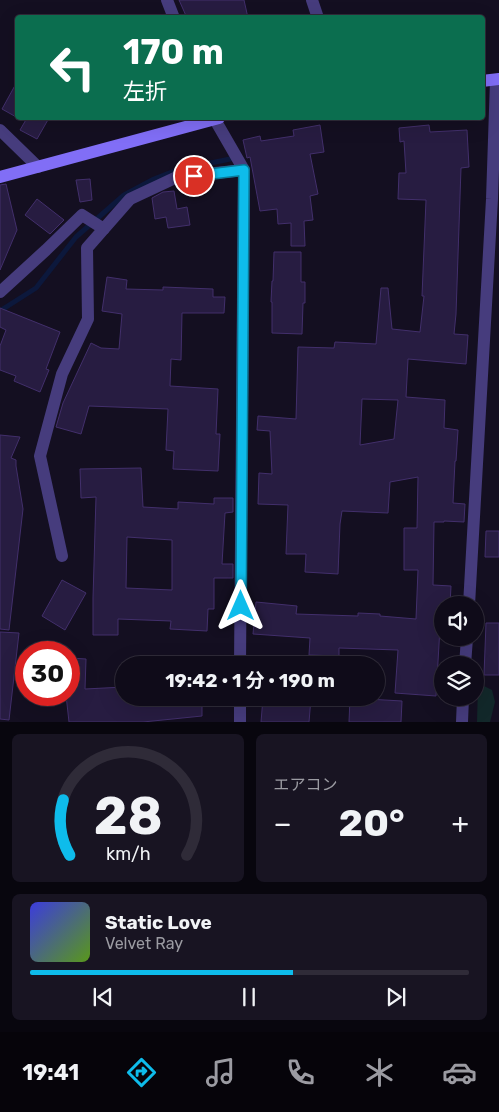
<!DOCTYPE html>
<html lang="ja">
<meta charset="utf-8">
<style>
body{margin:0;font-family:Rubik,"Noto Sans JP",sans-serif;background:#181422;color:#f1f3f6;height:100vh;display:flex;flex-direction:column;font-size:19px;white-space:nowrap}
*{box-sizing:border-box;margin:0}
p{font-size:16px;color:#9b9ba2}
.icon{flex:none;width:28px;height:28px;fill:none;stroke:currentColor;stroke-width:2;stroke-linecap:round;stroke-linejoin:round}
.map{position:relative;height:722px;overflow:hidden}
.panel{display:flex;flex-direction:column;gap:12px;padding:12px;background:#08060e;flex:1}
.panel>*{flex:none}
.hud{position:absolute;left:15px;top:15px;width:470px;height:105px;border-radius:5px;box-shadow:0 5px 20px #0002,0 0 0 1px #2f2b38;background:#0b6e4f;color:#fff;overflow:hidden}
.controls{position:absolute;left:434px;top:596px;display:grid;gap:10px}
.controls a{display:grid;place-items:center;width:50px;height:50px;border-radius:50%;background:#0f0b19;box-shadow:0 5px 20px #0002,0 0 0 1px #2f2b38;font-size:25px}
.speed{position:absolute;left:15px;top:641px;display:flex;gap:10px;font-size:25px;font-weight:700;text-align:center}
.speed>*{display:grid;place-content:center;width:65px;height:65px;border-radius:50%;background:#0f0b19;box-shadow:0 5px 20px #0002,0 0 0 1px #2f2b38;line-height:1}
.speed .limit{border:8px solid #d22;background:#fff;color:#111}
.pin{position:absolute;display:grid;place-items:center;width:42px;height:42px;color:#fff;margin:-21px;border:2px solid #fff;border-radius:50%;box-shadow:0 1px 5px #0007}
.me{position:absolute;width:55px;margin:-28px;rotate:0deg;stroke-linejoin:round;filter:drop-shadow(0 0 4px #0008)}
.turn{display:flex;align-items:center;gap:18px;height:105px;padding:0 25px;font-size:22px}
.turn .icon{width:65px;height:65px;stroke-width:2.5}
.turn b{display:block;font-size:35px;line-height:42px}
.big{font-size:38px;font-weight:700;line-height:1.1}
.panel .card{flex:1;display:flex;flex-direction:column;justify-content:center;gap:8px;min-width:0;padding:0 18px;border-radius:8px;background:#181422}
.panel .dial{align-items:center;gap:0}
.dial svg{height:130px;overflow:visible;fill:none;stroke:#2f2b38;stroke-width:7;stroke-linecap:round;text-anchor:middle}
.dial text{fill:#f1f3f6;stroke:none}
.song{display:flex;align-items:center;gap:15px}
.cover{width:60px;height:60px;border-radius:8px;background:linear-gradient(135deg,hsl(240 70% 55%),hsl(90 70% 35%))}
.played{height:5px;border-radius:2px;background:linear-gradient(90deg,#0ebceb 60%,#2f2b38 60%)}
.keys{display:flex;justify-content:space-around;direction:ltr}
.heat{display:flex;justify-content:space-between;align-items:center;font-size:28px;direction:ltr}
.panel .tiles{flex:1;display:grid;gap:12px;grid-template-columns:1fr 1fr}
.card:last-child{grid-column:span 2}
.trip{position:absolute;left:115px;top:656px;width:270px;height:50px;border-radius:25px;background:#0f0b19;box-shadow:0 5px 20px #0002,0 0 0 1px #2f2b38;font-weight:700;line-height:50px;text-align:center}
.dock{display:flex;height:80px;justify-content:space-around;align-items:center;background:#06040a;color:#9b9ba2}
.dock .icon{width:35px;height:35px}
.dock .selected{color:#0ebceb}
.dock b{font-size:22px;color:#f1f3f6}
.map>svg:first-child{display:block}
.green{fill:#12282a}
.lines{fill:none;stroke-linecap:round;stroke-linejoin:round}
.stream{stroke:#0c183c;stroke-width:5}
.building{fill:#271c41;stroke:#422f6b;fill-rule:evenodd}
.street{stroke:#463c7d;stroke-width:12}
.secondary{stroke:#816ef6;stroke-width:12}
.route-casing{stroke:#097a99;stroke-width:12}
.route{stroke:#0ebceb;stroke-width:9}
</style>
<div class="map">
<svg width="499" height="722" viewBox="0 0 499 722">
<rect width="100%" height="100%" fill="#140f21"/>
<path class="green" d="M478 683 492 690 495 702 490 722H477Z"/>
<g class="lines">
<path class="stream" d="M0 311 36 288 76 237 124 195 154 179 177 170 235 158"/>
</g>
<path class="building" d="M179 0H244L248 18H187Z
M18 80V118L2 109Z
M27 118H49L37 139 20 130Z
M320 125 324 152 310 154 318 194 310 196 313 220 304 221 305 246H291V223L278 224 277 209 260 211 250 157 247 158 243 140 260 136 261 141 294 136 293 130Z
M429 125 430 132 467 130 469 167 461 168 456 314 454 334 468 335 466 364 408 359 406 397 445 400 444 428 458 430 456 461H455L453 503 465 504 464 522 444 521V522H434L433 585 451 586 450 605H442V610H441L436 696 395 693 398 650 339 648V656L309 655 310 638 253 634 256 602 297 606 296 614 358 616V613L380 614V616L416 619 418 570H404V528H417L418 477 390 482 388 513 342 511 340 524 338 574 305 572 306 554H286L288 505 258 504 259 473 272 474 270 431 257 430 258 416 296 419 298 347 334 348 335 342 376 344 381 288H388L392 329 420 332 424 296H422L426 200 398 199 399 173H406L404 141 400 142 399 128ZM362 399 398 400 394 439 360 445Z
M90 179 92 200 80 202 76 180Z
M6 184 17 230 0 270V185Z
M174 191 177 209 187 207 190 225 168 228 166 217 155 219 152 198 163 192Z
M37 199 64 220 50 234 25 215Z
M274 252H301V282H305V303H303L302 334 272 333V302H271L272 281H273Z
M107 277 127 280 126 289 163 290V287L213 289V297H225L224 313H182L181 360 171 359 170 386 218 389 216 434H220L218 471 173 469 174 451 166 450 168 409 89 406 81 434 56 427 63 403 91 343 101 348 119 349 122 314 102 311Z
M0 308 60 332 46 369 49 370 40 392 14 381 16 376 0 370V346L6 330 0 327Z
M0 435 20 437 11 458 16 460V466L23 509 9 630 0 629Z
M141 468 143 507 178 509V502L214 504V498H233V512L225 513 222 564H233V578H214V609H208L207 631 170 629 171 621 118 619V635H93V598L96 497 81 498 80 469ZM127 537 172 540V590L126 588Z
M486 531H499V557H485Z
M62 580 86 593 65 630 42 616Z
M486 623H499V675H484Z
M0 632 19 633 9 720 0 719Z
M71 658 86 659 85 689 124 687V698H202V716L143 722H69L66 695H69Z
M263 698H311L309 722H261Z
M350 698 402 701 401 722H349Z"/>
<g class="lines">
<path class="street" d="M167 0 174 18
M312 0 318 18
M214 118 244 170 240 665
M0 130 38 167
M0 292 46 250 82 215 104 229
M62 556 40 456 62 374 88 319 87 248 130 199 177 177 244 170
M469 605 492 199 496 80
M465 665 467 638
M240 722V698
M462 722 463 698"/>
<path class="secondary" d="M482 81 499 79
M0 177 219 118"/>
</g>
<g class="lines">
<g class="route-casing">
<path id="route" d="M194 176 244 170 241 606"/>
</g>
<use href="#route" class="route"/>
</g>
</svg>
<div class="controls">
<a><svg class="icon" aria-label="sound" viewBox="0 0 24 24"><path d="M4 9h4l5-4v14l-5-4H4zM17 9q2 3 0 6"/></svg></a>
<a><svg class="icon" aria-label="layers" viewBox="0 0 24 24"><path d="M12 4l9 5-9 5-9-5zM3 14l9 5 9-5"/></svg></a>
</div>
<div class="speed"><div class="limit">30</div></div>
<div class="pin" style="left:194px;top:176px;background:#d93025"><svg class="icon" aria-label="arrive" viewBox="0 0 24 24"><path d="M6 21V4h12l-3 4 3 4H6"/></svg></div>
<svg class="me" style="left:241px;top:606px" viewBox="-20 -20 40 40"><path d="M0-17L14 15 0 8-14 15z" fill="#0ebceb" stroke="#fff" stroke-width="4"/></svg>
<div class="trip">19:42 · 1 分 · 190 m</div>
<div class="hud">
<div class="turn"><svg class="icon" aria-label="left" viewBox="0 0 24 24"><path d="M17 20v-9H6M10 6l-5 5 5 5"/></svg><div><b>170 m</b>左折</div></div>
</div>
</div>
<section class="panel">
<div class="tiles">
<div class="card dial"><svg viewBox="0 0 100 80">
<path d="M14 69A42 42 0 1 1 86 69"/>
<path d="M14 69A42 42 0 0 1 10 35" stroke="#0ebceb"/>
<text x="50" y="56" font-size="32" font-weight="700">28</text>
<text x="50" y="72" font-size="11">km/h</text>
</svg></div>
<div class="card"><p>エアコン</p>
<div class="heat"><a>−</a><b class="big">20°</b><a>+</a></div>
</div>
<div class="card">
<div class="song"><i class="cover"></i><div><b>Static Love</b><p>Velvet Ray</p></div></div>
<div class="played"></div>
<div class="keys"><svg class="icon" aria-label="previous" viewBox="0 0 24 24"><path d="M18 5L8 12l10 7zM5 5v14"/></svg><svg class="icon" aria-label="pause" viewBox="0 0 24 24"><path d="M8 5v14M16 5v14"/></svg><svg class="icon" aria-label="next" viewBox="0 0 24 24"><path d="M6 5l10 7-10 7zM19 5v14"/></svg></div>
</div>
</div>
</section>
<nav class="dock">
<b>19:41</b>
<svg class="icon selected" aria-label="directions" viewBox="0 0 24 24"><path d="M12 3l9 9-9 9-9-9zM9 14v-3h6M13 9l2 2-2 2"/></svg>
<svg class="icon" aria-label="music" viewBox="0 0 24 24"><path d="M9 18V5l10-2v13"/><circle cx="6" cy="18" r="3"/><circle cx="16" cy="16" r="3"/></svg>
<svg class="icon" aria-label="phone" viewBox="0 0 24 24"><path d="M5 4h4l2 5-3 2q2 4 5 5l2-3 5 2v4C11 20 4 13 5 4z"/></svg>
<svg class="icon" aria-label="climate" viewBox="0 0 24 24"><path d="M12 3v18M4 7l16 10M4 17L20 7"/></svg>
<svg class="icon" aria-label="car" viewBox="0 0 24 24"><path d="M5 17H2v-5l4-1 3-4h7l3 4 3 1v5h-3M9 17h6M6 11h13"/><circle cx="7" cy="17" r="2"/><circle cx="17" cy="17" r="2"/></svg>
</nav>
